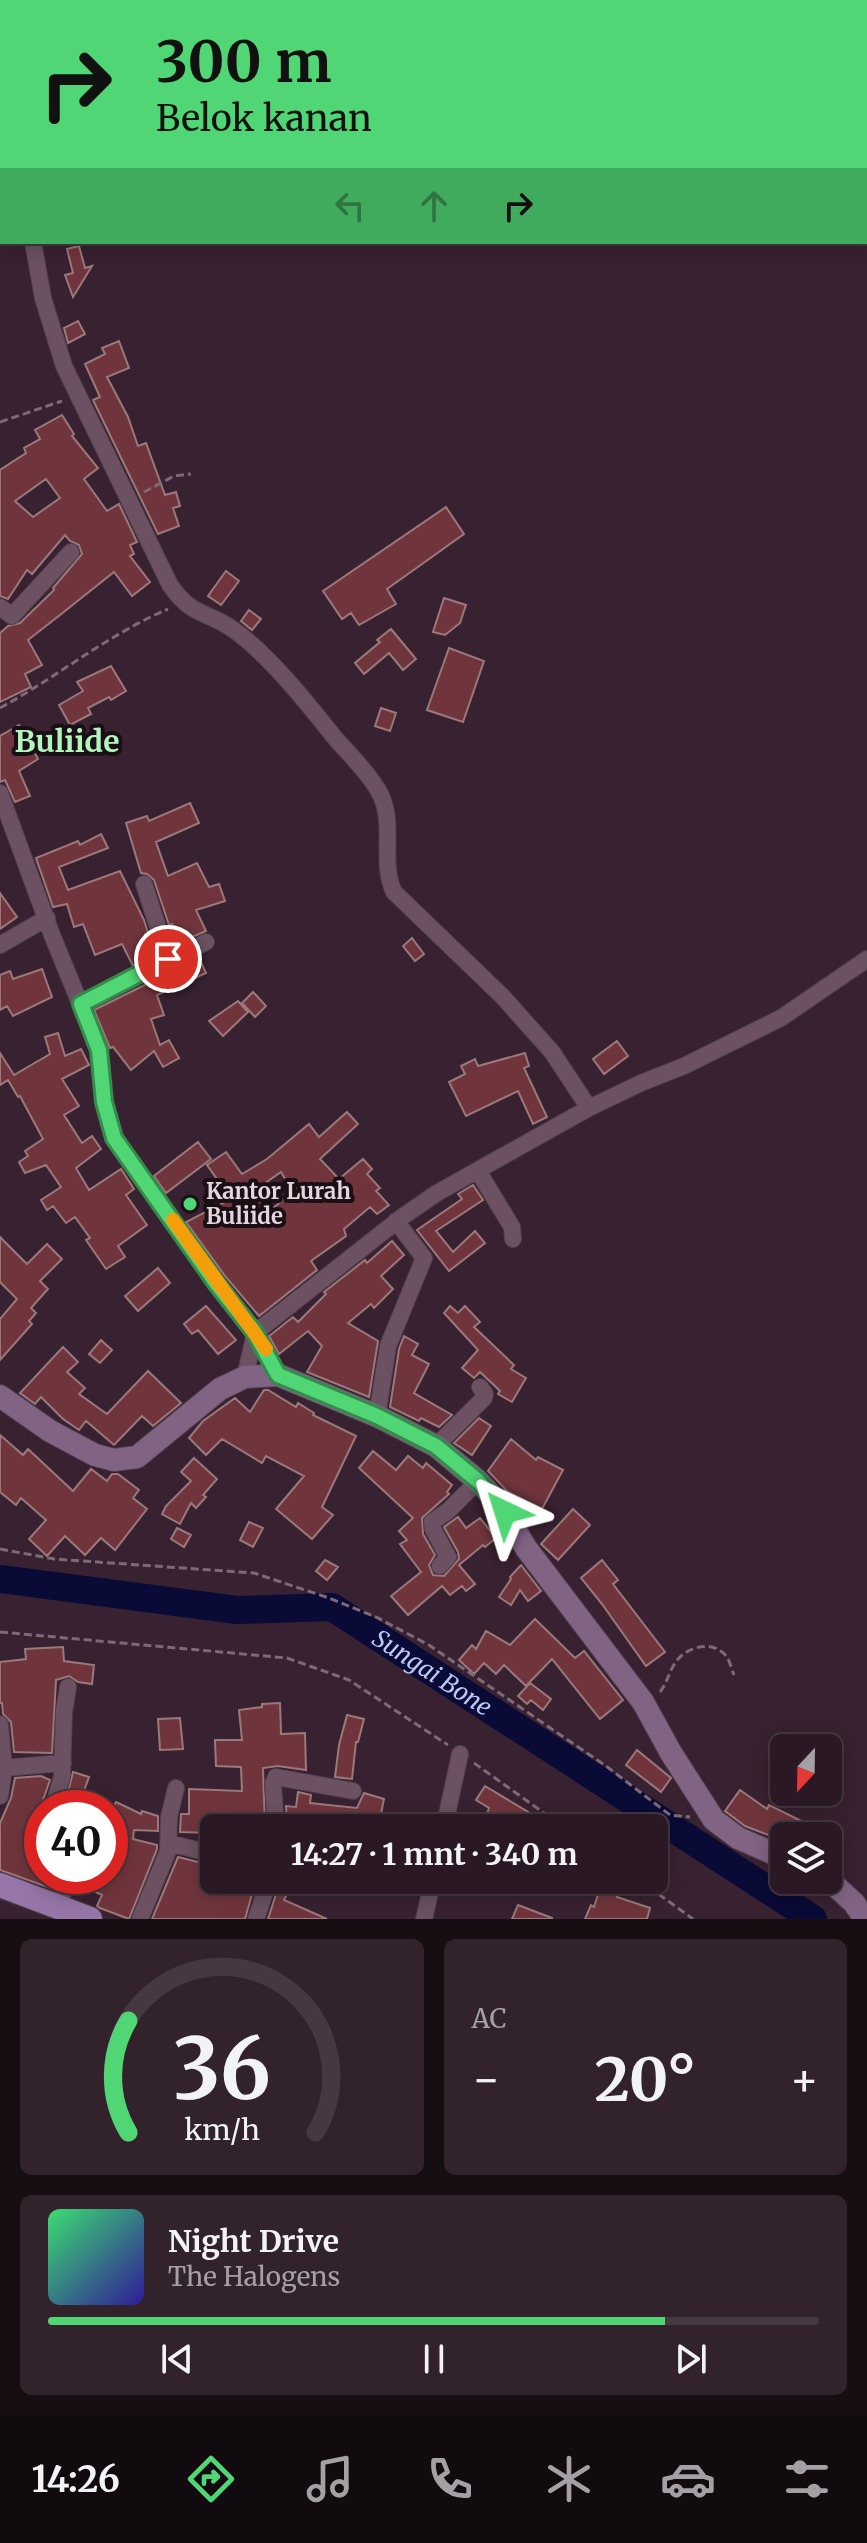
<!DOCTYPE html>
<html lang="id">
<meta charset="utf-8">
<style>
body{margin:0;font-family:Merriweather,serif;background:#32222c;color:#f1f3f6;height:100vh;display:flex;flex-direction:column;font-size:30px;white-space:nowrap}
*{box-sizing:border-box;margin:0}
p{font-size:26px;color:#a5a0a6}
.icon{flex:none;width:44px;height:44px;fill:none;stroke:currentColor;stroke-width:2;stroke-linecap:round;stroke-linejoin:round}
.map{position:relative;height:1919px;overflow:hidden}
.panel{display:flex;flex-direction:column;gap:20px;padding:20px;background:#170e14;flex:1}
.panel>*{flex:none}
.hud{position:absolute;left:0px;top:0px;width:868px;height:244px;box-shadow:0 4px 20px #0003,0 0 0 2px #463841;background:#50d674;color:#111;overflow:hidden}
.needle{width:52px;rotate:202deg}
.buttons{position:absolute;left:770px;top:1734px;display:grid;gap:16px}
.buttons a{display:grid;place-items:center;width:72px;height:72px;border-radius:12px;background:#2a1924;box-shadow:0 4px 20px #0003,0 0 0 2px #463841;font-size:40px}
.speed{position:absolute;left:24px;top:1790px;display:flex;gap:16px;font-size:40px;font-weight:700;text-align:center}
.speed>*{display:grid;place-content:center;width:104px;height:104px;border-radius:50%;background:#2a1924;box-shadow:0 4px 20px #0003,0 0 0 2px #463841;line-height:1}
.speed .limit{border:12px solid #d22;background:#fff;color:#111}
.pin{position:absolute;display:grid;place-items:center;width:68px;height:68px;color:#fff;margin:-34px;border:4px solid #fff;border-radius:50%;box-shadow:0 2px 8px #0007}
.me{position:absolute;width:88px;margin:-44px;rotate:319deg;stroke-linejoin:round;filter:drop-shadow(0 0 6px #0008)}
.turn{display:flex;align-items:center;gap:28px;height:168px;padding:0 24px;font-size:36px}
.turn .icon{width:104px;height:104px;stroke-width:2.5}
.turn b{display:block;font-size:56px;line-height:68px}
.lanes{display:flex;align-items:center;height:76px;padding:0 24px;background:#0003;justify-content:center;gap:40px;direction:ltr}
.lanes .off{opacity:.35}
.big{font-size:60px;font-weight:700;line-height:1.1}
.panel .card{flex:1;display:flex;flex-direction:column;justify-content:center;gap:12px;min-width:0;padding:0 28px;border-radius:12px;background:#32222c}
.panel .dial{align-items:center;gap:0}
.dial svg{height:208px;overflow:visible;fill:none;stroke:#463841;stroke-width:7;stroke-linecap:round;text-anchor:middle}
.dial text{fill:#f1f3f6;stroke:none}
.song{display:flex;align-items:center;gap:24px}
.cover{width:96px;height:96px;border-radius:12px;background:linear-gradient(135deg,hsl(140 70% 55%),hsl(250 70% 35%))}
.played{height:8px;border-radius:4px;background:linear-gradient(90deg,#50d674 80%,#463841 80%)}
.keys{display:flex;justify-content:space-around;direction:ltr}
.heat{display:flex;justify-content:space-between;align-items:center;font-size:44px;direction:ltr}
.panel .tiles{flex:1;display:grid;gap:20px;grid-template-columns:1fr 1fr}
.card:last-child{grid-column:span 2}
.trip{position:absolute;left:200px;top:1814px;width:468px;height:80px;border-radius:12px;background:#2a1924;box-shadow:0 4px 20px #0003,0 0 0 2px #463841;font-weight:700;line-height:80px;text-align:center}
.dock{display:flex;height:128px;justify-content:space-around;align-items:center;background:#110a0e;color:#a5a0a6}
.dock .icon{width:56px;height:56px}
.dock .current{color:#50d674}
.dock b{font-size:36px;color:#f1f3f6}
.map>svg:first-child{display:block}
.lines{fill:none;stroke-linecap:round;stroke-linejoin:round}
.river{stroke:#090a36;stroke-width:28}
.building{fill:#70353c;stroke:#9a797b;stroke-width:2;fill-rule:evenodd}
.street-casing{stroke:#513f4b;stroke-width:18}
.secondary-casing{stroke:#513f4b;stroke-width:24}
.primary-casing{stroke:#513f4b;stroke-width:26}
.path{stroke:#7e6a76;stroke-width:3;stroke-dasharray:8 4;stroke-linecap:butt}
.street{stroke:#6b5161;stroke-width:16}
.secondary{stroke:#816384;stroke-width:22}
.primary{stroke:#9676a8;stroke-width:24}
.route-casing{stroke:#348b4b;stroke-width:20}
.route{stroke:#50d674;stroke-width:14}
.slow{stroke:#f59e0b;stroke-width:14}
.poi-dot{fill:#50d674;stroke:#190f15;stroke-width:3}
.labels{text-anchor:middle;dominant-baseline:central;stroke-width:8;stroke-linejoin:round;paint-order:stroke}
.poi-label{font-size:22px;font-weight:bold;fill:#e4d5de;stroke:#190f15;text-anchor:start}
.water-label{font-size:24px;font-style:italic;fill:#bbc7f7;stroke:#190f15}
.district-label{font-size:30px;font-weight:bold;fill:#b3f5be;stroke:#190f15}
</style>
<div class="map">
<svg width="867" height="1919" viewBox="0 0 867 1919">
<rect width="100%" height="100%" fill="#382130"/>
<g class="lines">
<path class="river" id="s1" d="M0 1579 237 1610 332 1607 813 1919"/>
</g>
<path class="building" d="M79 246 85 268 92 266 73 297 65 275 73 273 67 249Z
M78 321 85 334 68 343 64 328Z
M119 341 129 368 107 377 128 417 138 446 146 443 165 495 176 492 180 506 173 508 179 526 158 534 93 400 100 397 85 364 105 354 102 348Z
M62 415 74 434 72 436 98 468 84 479 107 511 119 504 137 542 130 545 134 554 130 556 150 582 132 596 114 572 60 615 28 640 42 665 25 674 31 687 0 702V633L8 626 20 623 54 590 53 588 82 554 79 545 70 541 65 535 32 574 27 570 8 599 0 596V470L26 453 24 448 40 439 35 430ZM46 479 60 498 33 517 15 501Z
M446 507 464 534 387 589 396 604 359 625 351 613 342 619 323 591Z
M226 571 239 581 221 605 208 596Z
M444 598 466 605 460 623 445 635 433 632Z
M249 610 261 619 252 630 241 621Z
M391 629 416 659 403 670 389 653 364 674 355 663 380 642 377 640Z
M449 648 484 661 463 722 427 710Z
M111 666 126 691 111 700 109 697 88 708 91 714 70 725 59 705 83 691 77 682Z
M381 708 396 713 390 731 375 726Z
M19 725 38 759 19 771 30 796 15 802 5 780 0 782V736Z
M190 803 199 823 156 842 168 876 197 863 209 887 219 884 225 901 196 910 206 931 181 942 172 924 169 925 154 880 147 874 141 873 126 823 147 816 149 821Z
M101 834 108 848 59 867 68 890 120 871 144 920 148 933 145 934 155 955 133 966 122 944 95 955 83 924 74 927 67 904 53 907 36 858 78 841 80 845Z
M0 893 17 917 0 929Z
M412 938 424 954 415 961 403 946Z
M199 958 206 973 157 995 164 1015 151 1019 160 1045 169 1040 179 1058 163 1067 154 1051 131 1070 113 1047 110 1048 94 1010Z
M42 969 52 997 13 1016 7 1006 0 1010V975L10 971 13 979Z
M253 992 266 1006 255 1017 242 1003Z
M238 1001 248 1012 223 1036 209 1021Z
M58 1033 65 1056 81 1049 89 1065 62 1079 79 1106 64 1115 82 1143 92 1136 101 1149 76 1168 89 1190 121 1169 134 1189 126 1195 147 1225 118 1246 125 1257 106 1269 86 1240 90 1238 75 1217 66 1223 53 1206 47 1210 41 1200 61 1187 46 1165 25 1173 19 1162 28 1156 25 1151 43 1139 20 1096 18 1097 8 1080 0 1085V1053L14 1075 50 1054 45 1037Z
M617 1041 628 1056 604 1074 593 1059Z
M525 1053 529 1066 524 1068 547 1117 533 1124 518 1091 466 1116 449 1082 465 1074 461 1066 475 1059 478 1066Z
M347 1112 358 1124 320 1159 339 1179 363 1159 372 1169 367 1174 380 1188 376 1191 389 1205 377 1214 370 1207 344 1229 346 1236 311 1261 317 1270 259 1316 225 1276 186 1222 231 1199 207 1165 226 1152 242 1174 267 1159 309 1124 319 1137ZM281 1172 293 1192 268 1212 254 1191Z
M198 1142 211 1159 166 1193 154 1176Z
M473 1185 483 1200 436 1231 453 1252 475 1231 485 1243 449 1271 417 1230 462 1199 458 1194Z
M0 1237 27 1264 47 1244 62 1259 40 1281 48 1289 31 1308 36 1313 29 1321 32 1324 0 1360V1319L17 1299 0 1282Z
M392 1241 404 1255 381 1276 393 1289 374 1308 371 1304 348 1323 378 1341 369 1397 307 1372 322 1346 308 1331 279 1354 269 1336 273 1333 293 1317 298 1322 326 1294 324 1292 365 1260 367 1263Z
M158 1268 170 1283 138 1311 125 1296Z
M206 1306 236 1340 218 1354 198 1330 192 1334 184 1324Z
M450 1306 458 1313 465 1306 480 1322 474 1327 514 1365 511 1369 526 1378 512 1402 498 1394 500 1391 480 1372 474 1378 462 1368 478 1350 444 1313Z
M404 1336 418 1344 412 1355 429 1364 414 1393 452 1415 439 1427 421 1418 419 1421 390 1407 399 1349Z
M101 1340 112 1350 100 1363 89 1354Z
M63 1347 78 1362 67 1372 85 1388 79 1394 107 1414 148 1371 181 1403 153 1426 142 1416 114 1445 86 1421 79 1430 63 1419 41 1397 35 1404 20 1393Z
M264 1390H268L296 1407 298 1403 314 1413 313 1415 356 1436 322 1507 333 1515 312 1539 276 1509 304 1476 266 1456 262 1463 222 1439 206 1455 189 1438 203 1421 235 1398 250 1412Z
M479 1418 491 1426 472 1455 454 1443Z
M0 1435 23 1455 28 1449 73 1491 91 1469 107 1481 112 1474H118L139 1490 133 1498 147 1509 115 1550 101 1538 85 1555 65 1536 47 1556 29 1539 46 1520 21 1498 16 1505 0 1492Z
M511 1439 536 1460 538 1457 563 1470 542 1509 508 1492 488 1471Z
M373 1451 396 1470 408 1456 423 1468 426 1463 452 1485 447 1492 449 1494 422 1518 423 1534 435 1555 429 1565 433 1575 444 1576 459 1559 458 1552 444 1527 458 1517 466 1528 480 1518 496 1538 485 1547 483 1545 459 1565 475 1584 466 1591 462 1586 450 1595 442 1586 408 1615 391 1596 421 1572 400 1544 407 1540 399 1531 413 1518 359 1468Z
M194 1458 217 1479 203 1495 206 1497 196 1508 191 1503 180 1524 162 1514 166 1506 191 1481 181 1472Z
M573 1509 590 1525 558 1560 541 1544Z
M249 1522 263 1528 253 1547 240 1540Z
M177 1528 191 1535 184 1547 171 1539Z
M325 1560 338 1567 327 1580 316 1571Z
M602 1560 618 1580 613 1584 665 1652 646 1666 602 1604 581 1578Z
M521 1565 541 1591 528 1601 520 1590 511 1605 499 1597 511 1579 510 1577Z
M535 1619 575 1658 584 1651 623 1700 600 1719 552 1659 526 1686 504 1665 496 1674 484 1663 474 1674 459 1660 472 1645 476 1649 486 1631 510 1645Z
M63 1647 64 1661 94 1665 92 1684 78 1682 69 1676 56 1680 52 1753 14 1752 11 1722 3 1714 2 1703H0V1662L26 1659 25 1649Z
M530 1683 551 1699 543 1710 531 1700 527 1704 518 1696Z
M280 1703 281 1734 305 1733 306 1770 278 1766 263 1768 265 1828H214V1833L180 1832 181 1814H189V1789L242 1791 241 1767 216 1766 215 1740H242L239 1710 262 1707V1704Z
M347 1715 364 1719 358 1742H356L352 1779 335 1777 339 1745Z
M180 1718 183 1749 160 1750 158 1719Z
M637 1750 671 1778 661 1792 626 1765Z
M73 1772 89 1777 78 1808H64Z
M41 1776 50 1780 42 1803V1876H59L53 1889 0 1870V1823L11 1798 15 1778Z
M485 1786 555 1828H522L510 1821 508 1828H482L489 1808 476 1800Z
M740 1790 767 1809 769 1805 832 1836H784V1841L745 1826 725 1811Z
M298 1792 311 1795 310 1803 357 1808 364 1793 384 1799 381 1814 392 1817 390 1828H287L286 1806 296 1807Z
M116 1802 141 1814 142 1811 158 1816V1831L134 1830 133 1839 157 1845V1849L129 1919 100 1908 97 1906 102 1895 79 1884 82 1876H110V1843L113 1844 122 1818 111 1813Z
M178 1857 214 1866V1880H256L245 1919H152Z
M602 1882 620 1888 617 1897 650 1908 647 1919H585L591 1905 594 1907Z
M279 1885 289 1890 284 1900 327 1919H268Z
M518 1905 552 1918V1919H512Z"/>
<g class="lines">
<g class="street-casing">
<path id="street" d="M0 74 2 85
M0 115 2 114
M33 242 43 298 64 366 170 585C193 618 206 610 234 630 270 656 307 703 335 738 350 755 367 771 378 790 397 821 379 861 394 892L503 997 552 1052 589 1108
M0 607 12 616 71 552
M0 793 52 935 99 1050 104 1102 114 1138 216 1283 255 1333 278 1375
M144 884 168 959
M0 945 47 918
M81 1004 206 942
M478 1171 512 1227 513 1239
M245 1377 255 1333 402 1217 437 1193 589 1108 641 1083 684 1066 781 1018 867 959
M377 1416 388 1346 424 1258 396 1221
M436 1446 484 1398 485 1394 480 1387
M440 1566 448 1557 433 1529 432 1522 448 1511 478 1481
M0 1724 4 1768 0 1796
M4 1768 63 1763
M53 1808 62 1777 64 1712 68 1687
M276 1828 273 1784 276 1777 353 1791
M444 1828 460 1754
M168 1843 214 1854
M57 1906 71 1876
M140 1919 168 1851 169 1817 176 1788
M256 1919 269 1880
M424 1919 433 1880"/>
</g>
<g class="secondary-casing">
<path id="secondary" d="M0 1396 50 1431 95 1455 114 1460 137 1457 220 1389 245 1377 278 1375 377 1416 436 1446 478 1481 500 1504 526 1548 643 1702 671 1753 714 1820 738 1838 784 1858
M828 1879 854 1903 865 1919"/>
</g>
<g class="primary-casing">
<path id="primary" d="M0 1885 90 1919"/>
</g>
<path class="path" d="M0 422 62 401
M144 492 174 476 191 474
M0 708C57 677 109 634 168 609
M0 1549 54 1559 254 1573 329 1598 376 1617 429 1645 606 1766 670 1815 690 1817
M0 1632 287 1658 349 1680 448 1745
M660 1692C667 1683 669 1672 675 1663 686 1646 714 1639 727 1657 730 1662 732 1670 734 1675
M474 1763 565 1828
M639 1880 693 1919"/>
<use href="#street" class="street"/>
<use href="#secondary" class="secondary"/>
<use href="#primary" class="primary"/>
</g>
<g class="lines">
<g class="route-casing">
<path id="route" d="M168 959 81 1004 99 1050 104 1102 114 1138 216 1283 255 1333 278 1375 377 1416 436 1446 478 1481 505 1512"/>
</g>
<use href="#route" class="route"/>
<path class="slow" d="M173 1220 266 1349"/>
</g>
<circle class="poi-dot" cx="190" cy="1204" r="8"/>
<g class="labels">
<g class="poi-label">
<text x="206" y="1191">Kantor Lurah<tspan x="206" dy="25">Buliide</tspan></text>
</g>
<g class="water-label">
<text stroke="none"><textPath href="#s1" startOffset="454">Sungai Bone</textPath></text>
</g>
<g class="district-label">
<text x="67" y="741">Buliide</text>
</g>
</g>
</svg>
<div class="buttons">
<a><svg class="needle" viewBox="-14 -14 28 28"><path d="M0-13l5 13h-10z" fill="#e53935"/><path d="M0 13l5-13h-10z" fill="#a5a0a6"/></svg></a>
<a><svg class="icon" aria-label="layers" viewBox="0 0 24 24"><path d="M12 4l9 5-9 5-9-5zM3 14l9 5 9-5"/></svg></a>
</div>
<div class="speed"><div class="limit">40</div></div>
<div class="pin" style="left:168px;top:959px;background:#d93025"><svg class="icon" aria-label="arrive" viewBox="0 0 24 24"><path d="M6 21V4h12l-3 4 3 4H6"/></svg></div>
<svg class="me" style="left:505px;top:1512px" viewBox="-20 -20 40 40"><path d="M0-17L14 15 0 8-14 15z" fill="#50d674" stroke="#fff" stroke-width="4"/></svg>
<div class="trip">14:27 · 1 mnt · 340 m</div>
<div class="hud">
<div class="turn"><svg class="icon" aria-label="right" viewBox="0 0 24 24"><path d="M7 20v-9h11M14 6l5 5-5 5"/></svg><div><b>300 m</b>Belok kanan</div></div>
<div class="lanes"><svg class="icon off" aria-label="left" viewBox="0 0 24 24"><path d="M17 20v-9H6M10 6l-5 5 5 5"/></svg><svg class="icon off" aria-label="ahead" viewBox="0 0 24 24"><path d="M12 20V5M6 11l6-6 6 6"/></svg><svg class="icon" aria-label="right" viewBox="0 0 24 24"><path d="M7 20v-9h11M14 6l5 5-5 5"/></svg></div>
</div>
</div>
<section class="panel">
<div class="tiles">
<div class="card dial"><svg viewBox="0 0 100 80">
<path d="M14 69A42 42 0 1 1 86 69"/>
<path d="M14 69A42 42 0 0 1 14 26" stroke="#50d674"/>
<text x="50" y="56" font-size="32" font-weight="700">36</text>
<text x="50" y="72" font-size="11">km/h</text>
</svg></div>
<div class="card"><p>AC</p>
<div class="heat"><a>−</a><b class="big">20°</b><a>+</a></div>
</div>
<div class="card">
<div class="song"><i class="cover"></i><div><b>Night Drive</b><p>The Halogens</p></div></div>
<div class="played"></div>
<div class="keys"><svg class="icon" aria-label="previous" viewBox="0 0 24 24"><path d="M18 5L8 12l10 7zM5 5v14"/></svg><svg class="icon" aria-label="pause" viewBox="0 0 24 24"><path d="M8 5v14M16 5v14"/></svg><svg class="icon" aria-label="next" viewBox="0 0 24 24"><path d="M6 5l10 7-10 7zM19 5v14"/></svg></div>
</div>
</div>
</section>
<nav class="dock">
<b>14:26</b>
<svg class="icon current" aria-label="directions" viewBox="0 0 24 24"><path d="M12 3l9 9-9 9-9-9zM9 14v-3h6M13 9l2 2-2 2"/></svg>
<svg class="icon" aria-label="music" viewBox="0 0 24 24"><path d="M9 18V5l10-2v13"/><circle cx="6" cy="18" r="3"/><circle cx="16" cy="16" r="3"/></svg>
<svg class="icon" aria-label="phone" viewBox="0 0 24 24"><path d="M5 4h4l2 5-3 2q2 4 5 5l2-3 5 2v4C11 20 4 13 5 4z"/></svg>
<svg class="icon" aria-label="climate" viewBox="0 0 24 24"><path d="M12 3v18M4 7l16 10M4 17L20 7"/></svg>
<svg class="icon" aria-label="car" viewBox="0 0 24 24"><path d="M5 17H2v-5l4-1 3-4h7l3 4 3 1v5h-3M9 17h6M6 11h13"/><circle cx="7" cy="17" r="2"/><circle cx="17" cy="17" r="2"/></svg>
<svg class="icon" aria-label="filters" viewBox="0 0 24 24"><path d="M4 7h16M4 17h16"/><circle cx="9" cy="7" r="2"/><circle cx="15" cy="17" r="2"/></svg>
</nav>
